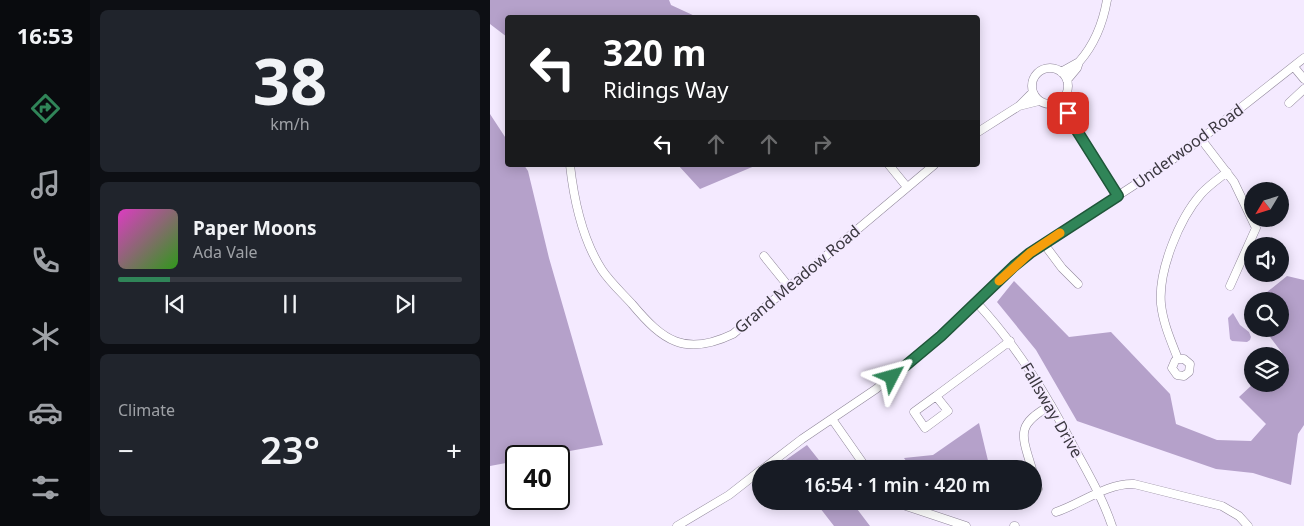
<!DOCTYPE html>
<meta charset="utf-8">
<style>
body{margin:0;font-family:"Noto Sans",sans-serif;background:#20242c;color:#f1f3f6;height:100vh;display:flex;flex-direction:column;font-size:19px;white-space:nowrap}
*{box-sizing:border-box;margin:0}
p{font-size:16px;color:#9ea1a6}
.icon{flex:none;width:28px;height:28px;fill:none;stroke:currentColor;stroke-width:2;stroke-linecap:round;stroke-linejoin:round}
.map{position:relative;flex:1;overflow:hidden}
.drawer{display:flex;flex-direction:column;gap:10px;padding:10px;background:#0d0f14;width:400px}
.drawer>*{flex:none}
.banner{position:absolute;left:15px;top:15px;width:475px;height:152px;border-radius:5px;box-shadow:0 2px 12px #0003;background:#202124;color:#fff;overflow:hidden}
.needle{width:32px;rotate:232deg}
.fabs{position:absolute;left:754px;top:182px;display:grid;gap:10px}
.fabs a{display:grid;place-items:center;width:45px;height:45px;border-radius:50%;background:#171b24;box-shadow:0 2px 12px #0003;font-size:25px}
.speed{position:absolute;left:15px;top:445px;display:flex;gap:10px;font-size:25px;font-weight:700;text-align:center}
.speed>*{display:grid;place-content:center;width:65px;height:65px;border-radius:50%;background:#171b24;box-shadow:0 2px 12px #0003;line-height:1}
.speed .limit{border:2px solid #111;border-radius:8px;background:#fff;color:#111}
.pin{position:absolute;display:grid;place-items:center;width:42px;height:42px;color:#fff;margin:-21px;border-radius:10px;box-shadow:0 2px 8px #0006}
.me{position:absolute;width:55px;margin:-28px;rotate:51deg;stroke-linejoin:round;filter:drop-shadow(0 0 4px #0008)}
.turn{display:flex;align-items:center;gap:18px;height:105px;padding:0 15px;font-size:22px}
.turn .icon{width:65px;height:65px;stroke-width:2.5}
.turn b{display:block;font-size:35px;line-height:42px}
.lanes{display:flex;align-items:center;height:48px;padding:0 15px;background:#0003;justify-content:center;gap:25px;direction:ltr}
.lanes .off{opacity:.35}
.big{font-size:38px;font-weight:600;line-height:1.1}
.drawer .widget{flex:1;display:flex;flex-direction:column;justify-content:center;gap:8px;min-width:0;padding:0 18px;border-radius:8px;background:#20242c}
.drawer .dial{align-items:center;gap:0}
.dial b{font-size:65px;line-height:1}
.song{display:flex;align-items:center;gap:15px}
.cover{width:60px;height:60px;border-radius:8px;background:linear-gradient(135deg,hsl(310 70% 55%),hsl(110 70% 35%))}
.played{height:5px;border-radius:2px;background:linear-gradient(90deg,#308558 15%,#363941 15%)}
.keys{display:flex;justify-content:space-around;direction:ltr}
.heat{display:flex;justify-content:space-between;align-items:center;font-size:28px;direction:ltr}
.trip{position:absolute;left:262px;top:460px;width:290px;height:50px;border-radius:25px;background:#171b24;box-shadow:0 2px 12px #0003;font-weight:600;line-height:50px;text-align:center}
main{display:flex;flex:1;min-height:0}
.tab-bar{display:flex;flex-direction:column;width:90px;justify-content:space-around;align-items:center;background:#090b0e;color:#9ea1a6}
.tab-bar .icon{width:35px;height:35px}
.tab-bar .selected{color:#308558}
.tab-bar b{font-size:22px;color:#f1f3f6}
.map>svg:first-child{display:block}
.forest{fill:#b5a1ca}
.water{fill:#bba7d1}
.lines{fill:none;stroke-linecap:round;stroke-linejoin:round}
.minor-casing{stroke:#8f8699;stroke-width:9}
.minor{stroke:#fff;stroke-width:8}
.route-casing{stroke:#1f5639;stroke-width:12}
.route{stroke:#308558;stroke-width:9}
.slow{stroke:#f59e0b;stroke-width:9}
.labels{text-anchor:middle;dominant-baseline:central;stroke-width:4;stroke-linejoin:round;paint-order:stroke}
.street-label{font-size:16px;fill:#3a373f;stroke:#f4eaff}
</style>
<main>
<nav class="tab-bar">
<b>16:53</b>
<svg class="icon selected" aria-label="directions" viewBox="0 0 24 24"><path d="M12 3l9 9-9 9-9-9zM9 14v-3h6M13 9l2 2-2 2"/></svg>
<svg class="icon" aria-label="music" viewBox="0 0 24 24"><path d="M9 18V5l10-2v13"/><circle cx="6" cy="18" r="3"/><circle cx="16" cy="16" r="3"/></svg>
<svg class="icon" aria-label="phone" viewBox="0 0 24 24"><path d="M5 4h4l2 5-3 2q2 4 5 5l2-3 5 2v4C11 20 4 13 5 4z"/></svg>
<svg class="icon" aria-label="climate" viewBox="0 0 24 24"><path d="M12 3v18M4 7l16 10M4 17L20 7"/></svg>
<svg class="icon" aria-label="car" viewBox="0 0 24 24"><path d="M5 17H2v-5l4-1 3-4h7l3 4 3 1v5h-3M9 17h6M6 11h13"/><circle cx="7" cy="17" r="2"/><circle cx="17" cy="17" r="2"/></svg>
<svg class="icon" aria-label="filters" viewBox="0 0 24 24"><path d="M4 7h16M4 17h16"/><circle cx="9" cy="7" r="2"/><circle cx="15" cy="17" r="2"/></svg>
</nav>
<section class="drawer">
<div class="widget dial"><b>38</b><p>km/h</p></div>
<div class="widget">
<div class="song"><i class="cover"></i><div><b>Paper Moons</b><p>Ada Vale</p></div></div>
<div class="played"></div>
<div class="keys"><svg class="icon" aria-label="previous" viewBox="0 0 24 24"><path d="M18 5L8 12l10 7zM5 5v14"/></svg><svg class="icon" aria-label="pause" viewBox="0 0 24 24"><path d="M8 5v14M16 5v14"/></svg><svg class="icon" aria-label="next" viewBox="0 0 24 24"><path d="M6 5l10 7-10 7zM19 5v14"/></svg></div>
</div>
<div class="widget"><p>Climate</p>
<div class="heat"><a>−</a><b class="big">23°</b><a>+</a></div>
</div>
</section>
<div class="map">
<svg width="814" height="526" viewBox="0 0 814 526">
<rect width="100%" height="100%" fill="#f4eaff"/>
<path class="forest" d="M0 0H179L181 5 207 17 18 18 17 37 0 24Z
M0 114 17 140 18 165H34L38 171 59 258 113 445 52 456H26V461L0 466Z
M188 165H267L210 189Z
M797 276 814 280V425L808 434 801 485 763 473 726 469 587 421 546 350 507 302 524 281 579 337 621 332 680 394 686 424 727 440 761 441 776 424 749 397 763 384H790V357L793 354 774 329H790V301H766Z
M489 423 500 469H422L414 458 443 455Z
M317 445 336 469H283Z
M310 501H361L380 526H344L330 508Z"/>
<path class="water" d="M743 313 750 325 759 332 761 337 760 340 757 342 742 341 740 339 738 318Z"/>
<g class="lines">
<g class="minor-casing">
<path id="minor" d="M589 62C604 45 613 23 617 0
M804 67 814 79
M542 86a18 18 0 1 1 36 0a18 18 0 1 1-36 0Z
M571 72 589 62 587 68 577 80
M543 92 529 106 549 101
M799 103 814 89
M565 104 579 118 573 99
M579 118 628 196
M488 132 529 106
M711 139 744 182 766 228 740 286
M80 165C84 201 92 239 112 270 120 282 132 293 142 304 173 341 195 357 243 334L444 165
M399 165 417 187
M554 244 572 268 588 284
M274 256 299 287
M487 303C528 347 558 397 586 451 599 475 613 499 622 526
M688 359H694L700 364 699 372 694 376 687 375 682 368 685 361 688 359C681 341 673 323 671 304 668 271 689 219 711 194 718 186 728 179 737 172
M446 396 424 412 435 428 458 411 446 396 520 341
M342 419 377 469
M273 469 312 439 386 389 451 336 524 266 540 253 672 167 711 139 814 58
M542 469C531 433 526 425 561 405
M544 476 548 489
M401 501 476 526
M566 512C591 504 616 483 644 484L732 506 749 516 758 526
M187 526 239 495 271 470
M524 526H525"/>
</g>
<use href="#minor" class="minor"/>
</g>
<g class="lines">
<g class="route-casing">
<path id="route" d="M402 377 451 336 524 266 540 253 628 196 579 118 578 113"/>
</g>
<use href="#route" class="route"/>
<path class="slow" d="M509 281 540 253 570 233"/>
</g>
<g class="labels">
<g class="street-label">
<text transform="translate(698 146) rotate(-36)">Underwood Road</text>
<text transform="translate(307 279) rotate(-40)">Grand Meadow Road</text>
<text transform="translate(562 410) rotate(60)">Fallsway Drive</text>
</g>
</g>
</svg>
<div class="fabs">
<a><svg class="needle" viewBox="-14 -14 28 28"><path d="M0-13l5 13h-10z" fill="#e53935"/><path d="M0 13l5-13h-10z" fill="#9ea1a6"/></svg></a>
<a><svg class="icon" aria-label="sound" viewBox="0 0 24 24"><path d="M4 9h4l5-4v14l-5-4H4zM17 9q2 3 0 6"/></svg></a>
<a><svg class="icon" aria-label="search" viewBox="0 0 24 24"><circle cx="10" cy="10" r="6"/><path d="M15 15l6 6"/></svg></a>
<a><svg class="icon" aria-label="layers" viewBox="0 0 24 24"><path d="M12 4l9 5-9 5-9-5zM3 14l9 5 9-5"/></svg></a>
</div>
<div class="speed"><div class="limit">40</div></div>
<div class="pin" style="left:578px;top:113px;background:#d93025"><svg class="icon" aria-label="arrive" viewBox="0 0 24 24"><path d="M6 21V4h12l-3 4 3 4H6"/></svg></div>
<svg class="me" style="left:402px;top:377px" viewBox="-20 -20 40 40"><path d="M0-17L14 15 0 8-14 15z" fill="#308558" stroke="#fff" stroke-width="4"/></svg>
<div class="trip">16:54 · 1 min · 420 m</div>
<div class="banner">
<div class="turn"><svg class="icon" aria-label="left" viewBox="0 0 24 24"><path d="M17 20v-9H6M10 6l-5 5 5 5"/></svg><div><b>320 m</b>Ridings Way</div></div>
<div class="lanes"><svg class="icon" aria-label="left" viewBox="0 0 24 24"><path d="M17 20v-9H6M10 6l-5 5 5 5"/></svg><svg class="icon off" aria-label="ahead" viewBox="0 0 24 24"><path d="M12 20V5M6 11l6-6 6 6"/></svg><svg class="icon off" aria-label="ahead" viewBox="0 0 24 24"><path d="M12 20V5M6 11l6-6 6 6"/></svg><svg class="icon off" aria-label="right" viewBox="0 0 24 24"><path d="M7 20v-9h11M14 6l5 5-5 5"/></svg></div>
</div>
</div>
</main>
